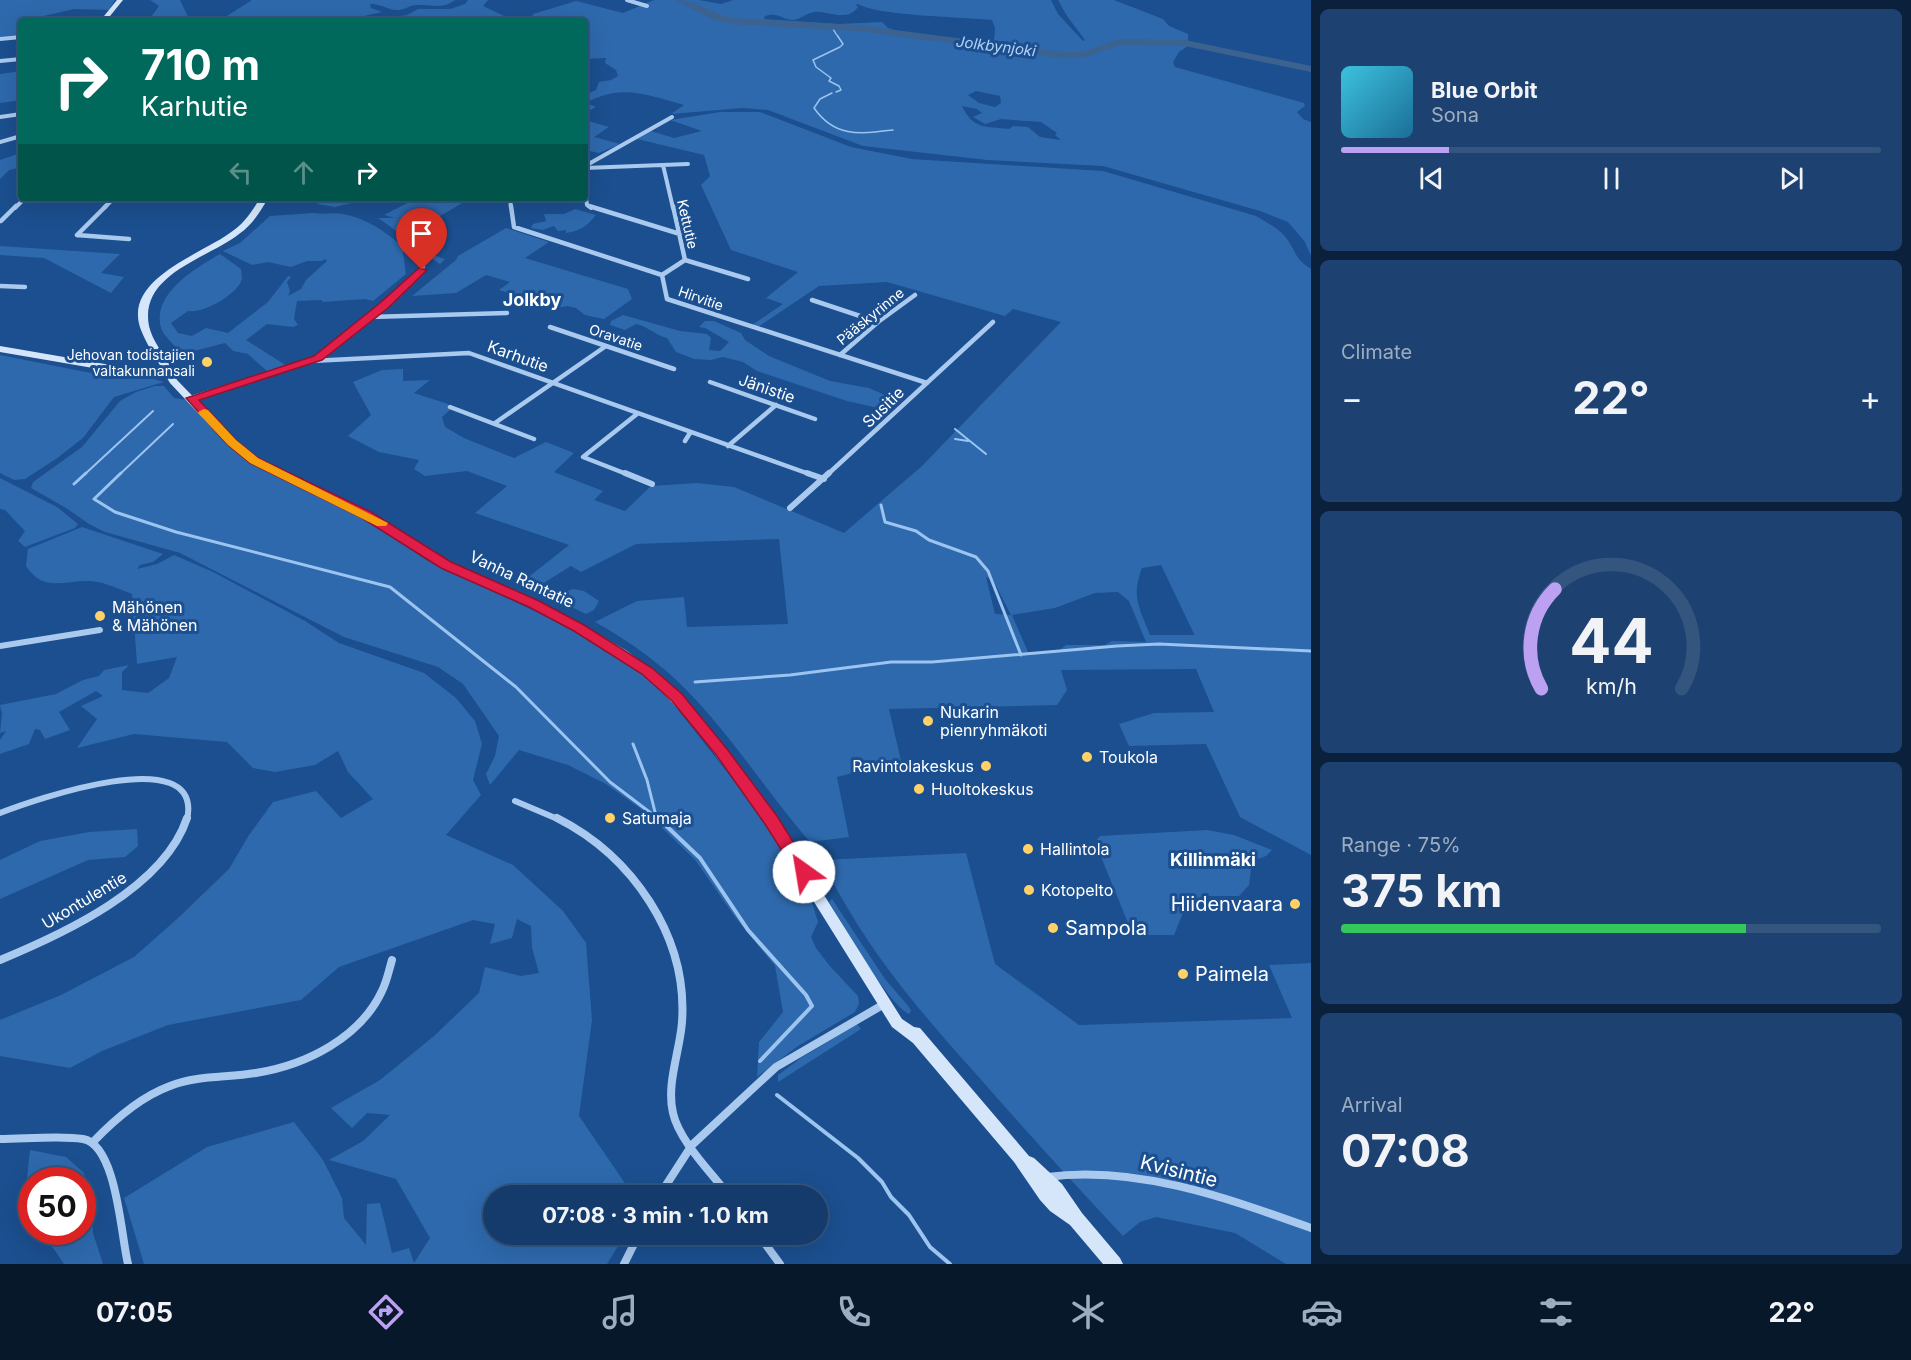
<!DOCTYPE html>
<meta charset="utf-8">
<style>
body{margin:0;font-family:Inter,sans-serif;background:#1d4271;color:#f1f3f6;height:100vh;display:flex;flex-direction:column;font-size:22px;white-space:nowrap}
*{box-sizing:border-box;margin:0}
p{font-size:20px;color:#9dadc1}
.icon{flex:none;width:33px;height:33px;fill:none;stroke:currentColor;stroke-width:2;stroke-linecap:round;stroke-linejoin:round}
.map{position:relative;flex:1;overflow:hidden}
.drawer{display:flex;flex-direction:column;gap:9px;padding:9px;background:#0b203b;width:600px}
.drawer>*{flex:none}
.hud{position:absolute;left:18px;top:18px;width:570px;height:183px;border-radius:6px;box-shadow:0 6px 24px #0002,0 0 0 2px #33557e;background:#00695c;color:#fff;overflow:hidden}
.speed{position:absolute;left:18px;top:1167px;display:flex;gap:12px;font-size:30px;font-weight:700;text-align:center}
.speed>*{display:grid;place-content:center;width:78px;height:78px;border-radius:50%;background:#143b6b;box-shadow:0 6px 24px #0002,0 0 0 2px #33557e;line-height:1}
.speed .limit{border:9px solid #d22;background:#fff;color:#111}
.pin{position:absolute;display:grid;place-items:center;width:51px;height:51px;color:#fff;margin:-62px -26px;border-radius:50% 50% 50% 0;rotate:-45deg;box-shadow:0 0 6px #0007}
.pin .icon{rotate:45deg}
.me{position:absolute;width:66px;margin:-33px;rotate:328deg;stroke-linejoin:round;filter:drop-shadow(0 0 4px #0008)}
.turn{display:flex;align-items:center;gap:21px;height:126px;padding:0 24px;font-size:27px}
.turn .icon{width:78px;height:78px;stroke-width:2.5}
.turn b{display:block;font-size:42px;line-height:51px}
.lanes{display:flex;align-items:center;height:57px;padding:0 24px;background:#0003;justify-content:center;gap:30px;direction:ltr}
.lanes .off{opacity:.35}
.big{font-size:45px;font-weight:700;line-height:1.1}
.drawer .tile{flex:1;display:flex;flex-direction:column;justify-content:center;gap:9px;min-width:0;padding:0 21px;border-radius:9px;background:#1d4271}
.drawer .dial{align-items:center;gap:0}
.dial svg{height:156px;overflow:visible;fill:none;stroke:#33557e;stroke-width:7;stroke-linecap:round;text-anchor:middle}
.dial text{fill:#f1f3f6;stroke:none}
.song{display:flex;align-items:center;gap:18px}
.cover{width:72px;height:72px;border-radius:9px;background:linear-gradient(135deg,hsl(190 70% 55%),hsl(200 70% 35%))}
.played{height:6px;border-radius:3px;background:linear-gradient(90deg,#bca0f2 20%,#33557e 20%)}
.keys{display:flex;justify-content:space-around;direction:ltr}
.heat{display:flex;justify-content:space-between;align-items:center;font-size:33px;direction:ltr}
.charge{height:9px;border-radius:4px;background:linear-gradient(90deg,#34c759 75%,#33557e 0)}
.trip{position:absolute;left:483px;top:1185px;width:345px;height:60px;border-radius:30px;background:#143b6b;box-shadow:0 6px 24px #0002,0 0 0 2px #33557e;font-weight:700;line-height:60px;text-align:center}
.tab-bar{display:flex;height:96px;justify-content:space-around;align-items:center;background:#08182b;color:#9dadc1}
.tab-bar .icon{width:42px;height:42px}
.tab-bar .current{color:#bca0f2}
.tab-bar b{font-size:27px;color:#f1f3f6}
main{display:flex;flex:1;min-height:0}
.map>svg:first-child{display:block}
.green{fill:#2e69ad;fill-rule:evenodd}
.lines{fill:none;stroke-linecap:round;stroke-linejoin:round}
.stream-far3{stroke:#9cc4f0;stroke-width:1.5}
.stream-far2{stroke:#9cc4f0;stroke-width:2}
.stream-far1{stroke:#9cc4f0;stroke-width:3}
.stream{stroke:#9cc4f0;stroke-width:4}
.river{fill:#3c6290;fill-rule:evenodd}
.street-far3{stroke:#a9c9ee;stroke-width:4}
.street-far2{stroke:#a9c9ee;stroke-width:4.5}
.street-far1{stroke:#a9c9ee;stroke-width:6}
.street{stroke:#a9c9ee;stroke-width:8}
.secondary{fill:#d6e6fa;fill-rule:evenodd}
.route{fill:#e11d48;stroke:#92132f;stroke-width:1.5}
.slow{fill:#f59e0b}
.poi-dot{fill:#ffd166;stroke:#1b4f8f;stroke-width:2}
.labels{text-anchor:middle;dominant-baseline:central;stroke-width:6;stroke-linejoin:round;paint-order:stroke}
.far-street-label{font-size:14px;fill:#fff;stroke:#1b4f8f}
.far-poi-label{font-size:14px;fill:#fff;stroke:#1b4f8f;text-anchor:end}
.far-water-label{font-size:15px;font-style:italic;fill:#b5d3f5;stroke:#1b4f8f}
.street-label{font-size:16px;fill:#fff;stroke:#1b4f8f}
.poi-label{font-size:16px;fill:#fff;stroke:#1b4f8f;text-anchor:start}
.far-district-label{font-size:18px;font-weight:bold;fill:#fff;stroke:#1b4f8f}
.neighbourhood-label{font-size:18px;font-weight:bold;fill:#fff;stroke:#1b4f8f}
.near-poi-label{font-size:20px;fill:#fff;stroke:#1b4f8f;text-anchor:start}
.near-street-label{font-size:20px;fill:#fff;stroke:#1b4f8f}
</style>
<main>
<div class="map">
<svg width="1311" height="1264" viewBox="0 0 1311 1264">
<rect width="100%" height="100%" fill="#1b4f8f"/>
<path class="green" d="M0 0H115L109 10 74 9 35 18 34 21H21V35L0 37Z
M150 0H180L190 21H148L159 6Z
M252 0H455C442 10 432 4 417 5 410 5 405 10 398 10 390 11 382 4 370 4L371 8 382 12 346 20 343 16 327 17 319 21H219Z
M468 0H488L483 6 504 16 507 21H370L407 15 418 9H450L465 4Z
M654 0H699L721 4 733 0H1051L1058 14 1083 41 1085 40 1067 16 1058 0H1114L1163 19 1169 26 1188 34V46L1179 52 1173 62 1175 67 1304 103 1305 106 1297 112 1303 119 1311 122V256L1305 242 1288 222 1260 211 1103 166 987 160 863 146 768 110 742 108 671 114 684 105C648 95 621 83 586 103L596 107 585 113V95L596 90 599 82 611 80 618 76 616 70 605 63 606 58 585 59V21L537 19 532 17 533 14 576 1 623 13ZM858 4C877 16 965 17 992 20L995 28 994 40 982 41 900 32 888 28 882 22 838 24 764 19 765 16C780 12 780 19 792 20 800 20 806 13 814 12 826 10 847 23 858 7L856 5ZM976 91 1000 96 1001 103 995 107 979 103 968 95ZM962 106 977 109 982 113 973 117 985 124 1001 119 1041 122 1057 133 1055 135 1061 140 1040 137 1028 127 1013 126 1009 129C986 126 973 130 962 106Z
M21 71V100L0 103V74Z
M720 112H760L851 147 912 159 1103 171 1256 216C1267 223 1279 228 1287 239 1297 253 1294 258 1311 269V855L1240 817 1206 744 1129 746 1119 724 1154 713 1214 712 1196 669 1061 670 1067 690 1057 705 889 709 901 761 837 777 849 837 810 842C763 788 726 726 673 677 650 656 622 637 595 622L637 601 684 597 687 627 788 624 779 539 636 544 581 572 571 566 542 584 526 579 569 545 475 513 507 486 467 471 425 476 414 469 419 460 379 452 348 436 371 415 353 382 382 370 403 369V381L430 380 414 393 448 404 450 410 442 417 445 427 464 438 514 458 546 442 574 453 554 472 603 491 594 500 625 511 651 486 697 483 734 487 844 533 922 466 1061 322 1013 309 1005 316 887 282 819 286 758 327 752 325 783 304 766 298 798 272 731 250 701 185 710 176 704 155 637 139 651 131 674 138 702 131 670 120ZM1161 565 1194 634V635H1150C1139 607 1131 597 1142 568ZM986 577 993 580 1011 615 995 614ZM1118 592 1129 601 1146 642 1112 641 1105 645H1066L1058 651 1028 652 1012 615 1055 608 1095 593Z
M585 120 609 127 594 137 620 144 599 153 585 150Z
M21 153V167L9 170 0 179V160Z
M321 198H372L335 207 317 204Z
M417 198H471L421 227 416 226 414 230 417 239 424 242 420 248 423 252 445 259 440 264C418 250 401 233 378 218H395L384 215Z
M575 209 596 215C587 226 580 231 566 233V230L558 231 554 226 543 230 531 228 533 224 546 221 544 214H564Z
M314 213C325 215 333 212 343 214 366 218 386 232 402 246L406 274 373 301 365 299 322 302V300L297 301 294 319 298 325 293 327 267 324 246 340 287 366 268 372 248 354 233 351 225 343 182 354C176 346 164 337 161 328 151 294 197 267 220 254L241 269C241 272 242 275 242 279 238 294 203 314 188 311L171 323 178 333 192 336 206 328 228 333 268 302 288 276 291 277 287 282 290 291 288 296 301 289 306 280 327 261 325 259 322 261H307L291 267 268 262 252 265 223 251 240 243 270 216Z
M506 228 549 242 525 258 628 289 632 299 604 319 585 315 576 308 567 306 557 308 499 290 510 282 486 275 456 293 412 296 456 260 458 256Z
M0 246 120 254 101 273 124 277 111 293 44 258 0 255Z
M623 315 680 331 707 334 711 338 709 350 720 351 729 342 705 328 699 327 705 321H714L741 333 745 340 769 356 830 381 869 388 887 396 888 405 878 408 847 401 757 371 743 362 723 357 711 360 694 359 676 352 667 338C655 335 649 327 636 324L625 330 610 325 611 321Z
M0 355 101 375 147 377 164 382 114 397 83 438 56 459 25 479 14 480 0 473Z
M155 386H164L174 398 187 400 223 441 259 468 372 522 426 560 543 615 603 647 658 684 752 804 809 893 818 922 811 937 816 948 829 965 858 996 859 1004 855 1012 798 1046 757 1077 759 1042 783 1012 775 966 735 917 696 861 648 814 606 784 568 765 519 750 490 785 486 774 495 756 499 736 463 684 438 667 344 637 180 553 105 532 89 524 66 508 31 488 33 482 82 447 120 401 136 392Z
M0 478 57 507 78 524 75 528 25 547 18 541 25 531 5 510 0 509Z
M82 527 163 554 153 562 140 565 137 569 157 564 174 555 213 572 305 621 339 643 424 673 456 698 475 721 482 744 473 780 481 795 446 835 513 865 563 911 586 943 592 1020 579 1116 633 1195 494 1196V1234L625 1235 607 1264H144L124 1198 207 1147 294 1122 323 1160 342 1198 344 1218 366 1245 367 1204 380 1203 392 1253 409 1248 414 1263 430 1238 396 1179 329 1160 363 1141 390 1115 367 1113 352 1128 331 1108 380 1080 434 1036 479 993 485 967 521 976 539 973 532 948 531 926 517 919 512 938 490 944 495 924 473 920 339 967 301 1000 168 1025 102 1051 70 1068 0 1056V1020L61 995 134 957 177 919 229 869 249 835 273 802 316 791 341 818 373 799 348 772 338 751 315 765 275 772 253 768 227 742 134 734 77 748 97 719 81 706 103 696 96 691 59 712 70 730 45 739 40 730 35 729 29 744 0 754V740L6 731 0 733 2 714 0 705 56 694 83 680 99 676 104 670 129 665 122 672V690L148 693 169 678 177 657 137 664 132 594C119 589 104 582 91 581 63 580 44 593 26 566L28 549Z
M573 589 584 591 599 601 594 610 586 614 551 597Z
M137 829 138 846 125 857 88 860 0 899V860L40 841 89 832Z
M1207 830 1234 835 1272 850 1266 856 1252 861 1249 885 1239 896H1207L1185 908 1174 935H1143L1134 938 1128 931V923L1095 842 1100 836Z
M966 853 995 964 1079 1025 1292 1018 1269 965 1311 963V1264H1286L1235 1233 1156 1217 1140 1222 1123 1236C1073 1183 1024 1129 976 1074 915 1006 862 944 822 860Z
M832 899 885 979 909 1007 911 1011 909 1014C887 1003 844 926 829 902Z
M857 1024 861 1029 778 1082V1075L801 1058Z
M30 1150 66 1157 84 1173 92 1208 93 1233 103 1264H64L42 1232H82V1180H32L31 1216 24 1205Z"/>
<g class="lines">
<path class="stream-far3" d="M832 27 836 34
M837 35 843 44 841 46
M836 92 841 90 839 86 829 81 831 78 816 67 813 60 840 47
M832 93 820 99 814 108C835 138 860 134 893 130"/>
<path class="stream-far2" d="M955 429 986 454
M955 439 968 441
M84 475 153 411
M119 475 173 424"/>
<path class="stream-far1" d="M121 473 94 499 115 512 176 532 390 587 516 687
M74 484 86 473
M881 505 885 522 916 531 929 540 976 557 988 571 1021 655
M695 682 790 675 891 662H932L1117 646 1159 644 1311 651
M517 688 610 782 660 820
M633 744 647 780 656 816"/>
<path class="stream" d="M658 818 700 858 748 930 806 995 812 1006 760 1061
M777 1095 858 1158 882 1182 891 1197 909 1215 930 1247 950 1264"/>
<path class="river" d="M675 0C695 0 712 13 731 18L858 25 1062 52H1083L1119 39 1185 40 1311 66V72L1185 46 1120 45 1084 58H1062L858 31 731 24 712 19Z"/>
<path class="street-far3" d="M627 0 647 6
M106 18H140
M0 39 21 37
M0 61 21 59
M0 117 21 114
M0 142 21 136
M663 165 673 208
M585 166 672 117
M585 168 688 164
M585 192 587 205 591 208
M151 198H194
M510 198 511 208
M15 208 25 198
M104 208 114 198"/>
<path class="street-far2" d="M511 206 514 227 662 275 667 299 927 383
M589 206 680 234
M673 206 685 260 748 279
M1 221 16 206
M77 235 129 239
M77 235 106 206
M662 275 685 260
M0 286 25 287
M812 300 878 322
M370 317 507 313
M550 327 674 369
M840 355 878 322 915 295
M314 360 384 305 422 270 423 264
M710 382 815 419
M191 398 311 361 469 353 812 475
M450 407 534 439
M495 423 606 346
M685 441 690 433
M728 446 776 405
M629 475 583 457 637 414
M827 475 993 322"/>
<path class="street-far1" d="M625 473 652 484
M807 473 824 479
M790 508 829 473
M0 646 100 630
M515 801 560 820
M0 813C31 801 205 739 187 820"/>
<path class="street" d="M557 818C632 856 688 936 682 1022 680 1051 666 1084 673 1113 679 1141 712 1173 729 1196
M0 960C63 934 164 888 187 818
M0 1139C23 1139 62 1135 83 1139 117 1145 121 1237 128 1264
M93 1142C115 1119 140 1097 170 1086 198 1075 227 1078 256 1073 306 1065 360 1038 382 991 387 981 389 970 392 960
M1047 1177C1137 1165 1227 1198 1311 1228
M659 1196 692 1145 776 1067 886 1003
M758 1234 780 1264
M624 1264 639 1234"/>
<path class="secondary" d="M117 0H123L106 21H100Z
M260 198H268C261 211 252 225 239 234 207 259 139 274 149 326 152 340 164 355 171 367L174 370 173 372 177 380 236 441 258 459 371 513 450 563 538 601 583 625 627 651 662 677 703 719 768 806 902 1019 914 1027 920 1028 1029 1156 1034 1158 1062 1184 1082 1213 1120 1258 1123 1264H1103L1070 1225 1050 1211 1040 1200 1014 1162 913 1043 892 1027 758 812 693 725 654 683 619 657 575 631 530 607 442 567 363 517 250 463 228 445 170 383 164 373 128 374 0 352V346L128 368 161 367C154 355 146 343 141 330 121 278 204 254 234 230 245 222 253 210 260 198Z"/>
</g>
<path class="route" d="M419 268 427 270 388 308 322 360 199 400 236 440 258 458 371 512 451 562 539 601 584 625 652 668 682 694 727 749 777 816 812 872 809 876H798L765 824 717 756 672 701 642 674 574 631 529 607 441 568 362 518 250 463 228 445 186 398 314 356 380 303Z"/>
<path class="slow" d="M204 409 208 410 236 440 258 458 388 523 386 526H377L250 463 228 445 200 415 198 412Z"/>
<g class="poi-dot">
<circle cx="207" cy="362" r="6"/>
<circle cx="100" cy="616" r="6"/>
<circle cx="928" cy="721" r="6"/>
<circle cx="1087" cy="757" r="6"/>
<circle cx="986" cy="766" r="6"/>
<circle cx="919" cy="789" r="6"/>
<circle cx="610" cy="818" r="6"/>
<circle cx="1028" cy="849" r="6"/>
<circle cx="1029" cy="890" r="6"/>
<circle cx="1295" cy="904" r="6"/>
<circle cx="1053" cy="928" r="6"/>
<circle cx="1183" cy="974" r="6"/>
</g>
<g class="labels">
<g class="far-street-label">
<text transform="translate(688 224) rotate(77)">Kettutie</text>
<text transform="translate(701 298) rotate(19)">Hirvitie</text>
<text transform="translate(870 316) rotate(-39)">Pääskyrinne</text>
<text transform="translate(616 337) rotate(19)">Oravatie</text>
</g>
<g class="far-poi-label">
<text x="195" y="354">Jehovan todistajien<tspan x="195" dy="16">valtakunnansali</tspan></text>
</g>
<g class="far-water-label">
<text transform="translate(996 46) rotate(7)">Jolkbynjoki</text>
</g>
<g class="street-label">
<text transform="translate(518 356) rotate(20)">Karhutie</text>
<text transform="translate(767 388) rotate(19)">Jänistie</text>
<text transform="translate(883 407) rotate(-44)">Susitie</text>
<text transform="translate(522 579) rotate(25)">Vanha Rantatie</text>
<text transform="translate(84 900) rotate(-31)">Ukontulentie</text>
</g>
<g class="poi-label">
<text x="112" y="607">Mähönen<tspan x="112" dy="18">&amp; Mähönen</tspan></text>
<text x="940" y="712">Nukarin<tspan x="940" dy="18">pienryhmäkoti</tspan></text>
<text x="1099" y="757">Toukola</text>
<text x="974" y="766" text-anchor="end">Ravintolakeskus</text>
<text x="931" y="789">Huoltokeskus</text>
<text x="622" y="818">Satumaja</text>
<text x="1040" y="849">Hallintola</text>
<text x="1041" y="890">Kotopelto</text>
</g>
<g class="far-district-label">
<text x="532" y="299">Jolkby</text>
</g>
<g class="neighbourhood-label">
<text x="1213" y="859">Killinmäki</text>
</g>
<g class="near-poi-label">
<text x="1283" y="904" text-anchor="end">Hiidenvaara</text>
<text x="1065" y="928">Sampola</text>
<text x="1195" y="974">Paimela</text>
</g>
<g class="near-street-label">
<text transform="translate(1179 1171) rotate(14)">Kvisintie</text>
</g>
</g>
</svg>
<div class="speed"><div class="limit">50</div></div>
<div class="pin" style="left:422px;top:270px;background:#d93025"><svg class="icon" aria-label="arrive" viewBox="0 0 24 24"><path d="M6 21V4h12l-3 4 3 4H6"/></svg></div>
<svg class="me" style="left:804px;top:872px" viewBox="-20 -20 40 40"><circle r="19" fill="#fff"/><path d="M0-13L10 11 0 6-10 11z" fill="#e11d48"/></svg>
<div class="trip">07:08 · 3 min · 1.0 km</div>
<div class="hud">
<div class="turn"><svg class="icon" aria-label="right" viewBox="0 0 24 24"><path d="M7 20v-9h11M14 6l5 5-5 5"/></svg><div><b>710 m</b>Karhutie</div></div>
<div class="lanes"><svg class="icon off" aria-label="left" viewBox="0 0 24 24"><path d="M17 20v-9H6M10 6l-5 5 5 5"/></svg><svg class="icon off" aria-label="ahead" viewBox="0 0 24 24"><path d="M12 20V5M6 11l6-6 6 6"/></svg><svg class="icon" aria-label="right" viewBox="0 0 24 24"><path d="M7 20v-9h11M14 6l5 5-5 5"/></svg></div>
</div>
</div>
<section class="drawer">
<div class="tile">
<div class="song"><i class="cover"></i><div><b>Blue Orbit</b><p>Sona</p></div></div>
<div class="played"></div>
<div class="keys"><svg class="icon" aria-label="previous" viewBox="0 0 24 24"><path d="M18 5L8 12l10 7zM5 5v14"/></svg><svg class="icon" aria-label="pause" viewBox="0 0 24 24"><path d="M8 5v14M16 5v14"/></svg><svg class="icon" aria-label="next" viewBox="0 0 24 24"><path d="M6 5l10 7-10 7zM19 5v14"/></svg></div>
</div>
<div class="tile"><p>Climate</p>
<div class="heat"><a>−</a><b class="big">22°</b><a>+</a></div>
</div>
<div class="tile dial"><svg viewBox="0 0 100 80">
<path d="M14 69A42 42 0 1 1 86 69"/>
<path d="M14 69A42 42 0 0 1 21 18" stroke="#bca0f2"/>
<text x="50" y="56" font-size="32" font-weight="700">44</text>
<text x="50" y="72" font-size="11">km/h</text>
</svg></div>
<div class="tile"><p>Range · 75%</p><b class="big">375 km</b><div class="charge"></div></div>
<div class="tile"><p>Arrival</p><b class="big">07:08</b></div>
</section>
</main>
<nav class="tab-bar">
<b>07:05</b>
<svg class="icon current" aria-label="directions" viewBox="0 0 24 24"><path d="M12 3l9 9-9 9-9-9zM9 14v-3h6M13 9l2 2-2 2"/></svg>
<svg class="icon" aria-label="music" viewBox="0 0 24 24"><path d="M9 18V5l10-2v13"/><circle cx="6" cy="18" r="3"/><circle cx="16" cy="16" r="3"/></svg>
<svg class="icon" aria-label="phone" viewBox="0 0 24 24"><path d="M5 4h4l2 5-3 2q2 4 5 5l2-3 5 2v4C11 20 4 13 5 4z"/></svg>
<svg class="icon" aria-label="climate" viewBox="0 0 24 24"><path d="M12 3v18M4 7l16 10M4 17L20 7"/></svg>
<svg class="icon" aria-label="car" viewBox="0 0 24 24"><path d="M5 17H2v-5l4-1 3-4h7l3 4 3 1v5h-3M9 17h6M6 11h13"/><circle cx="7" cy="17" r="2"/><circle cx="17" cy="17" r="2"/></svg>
<svg class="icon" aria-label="filters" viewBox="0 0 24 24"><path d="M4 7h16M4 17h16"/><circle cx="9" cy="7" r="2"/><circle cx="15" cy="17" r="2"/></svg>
<b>22°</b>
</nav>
